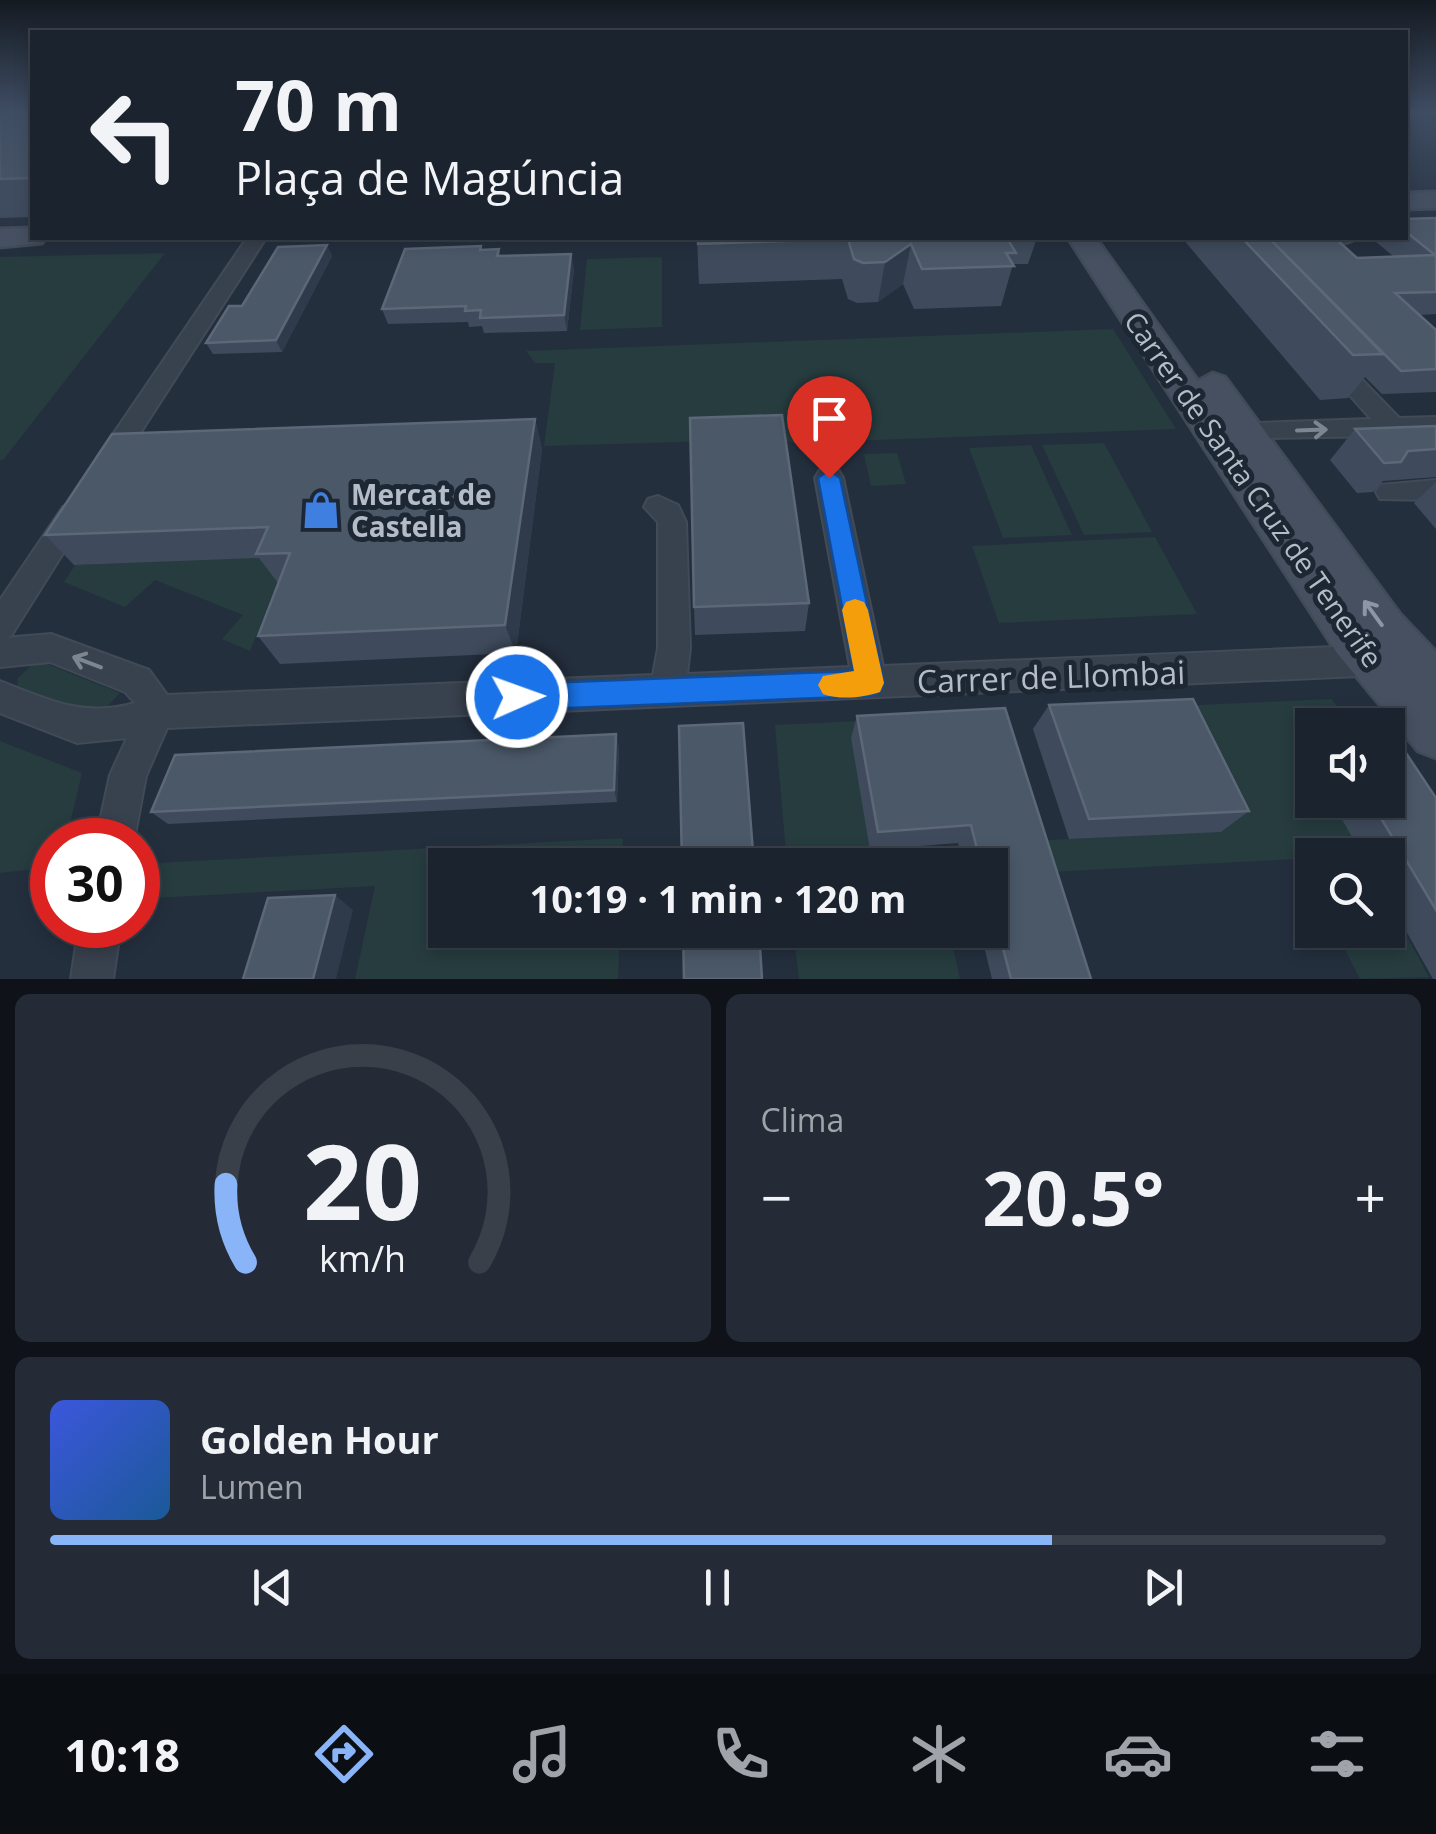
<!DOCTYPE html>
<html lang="es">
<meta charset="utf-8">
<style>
body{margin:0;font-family:"Open Sans",sans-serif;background:#242b36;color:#f1f3f6;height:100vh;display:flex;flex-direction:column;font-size:38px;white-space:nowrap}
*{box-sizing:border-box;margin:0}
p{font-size:32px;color:#a0a4aa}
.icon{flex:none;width:55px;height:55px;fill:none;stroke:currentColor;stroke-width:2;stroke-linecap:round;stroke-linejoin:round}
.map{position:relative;height:979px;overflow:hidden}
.drawer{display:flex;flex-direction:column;gap:15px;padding:15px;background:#0f1319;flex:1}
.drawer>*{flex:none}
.banner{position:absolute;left:30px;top:30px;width:1378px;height:210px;border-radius:0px;box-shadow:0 5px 15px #0003,0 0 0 2px #39404a;background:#1b232e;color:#f1f3f6;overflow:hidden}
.fabs{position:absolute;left:1295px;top:708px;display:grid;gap:20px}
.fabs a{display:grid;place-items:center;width:110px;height:110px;border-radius:0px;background:#1b232e;box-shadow:0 5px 15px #0003,0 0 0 2px #39404a;font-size:50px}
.speed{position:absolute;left:30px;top:818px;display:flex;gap:20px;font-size:50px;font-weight:700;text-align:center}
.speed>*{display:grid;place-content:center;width:130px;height:130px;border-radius:50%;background:#1b232e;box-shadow:0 5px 15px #0003,0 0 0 2px #39404a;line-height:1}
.speed .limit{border:15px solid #d22;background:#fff;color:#111}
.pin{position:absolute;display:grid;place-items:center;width:85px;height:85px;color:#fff;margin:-102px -42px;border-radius:50% 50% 50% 0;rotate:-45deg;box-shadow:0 0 10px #0007}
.pin .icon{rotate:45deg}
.me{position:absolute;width:110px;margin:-55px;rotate:88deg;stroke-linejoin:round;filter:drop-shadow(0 0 8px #0008)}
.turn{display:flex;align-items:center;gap:35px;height:210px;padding:0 40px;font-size:45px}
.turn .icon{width:130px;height:130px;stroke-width:2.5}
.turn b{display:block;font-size:70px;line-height:85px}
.big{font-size:75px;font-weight:700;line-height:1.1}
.drawer .tile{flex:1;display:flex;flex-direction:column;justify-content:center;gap:15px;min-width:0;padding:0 35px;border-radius:15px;background:#242b36}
.drawer .dial{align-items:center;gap:0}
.dial svg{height:260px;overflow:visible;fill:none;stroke:#39404a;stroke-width:7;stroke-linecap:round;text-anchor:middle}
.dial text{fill:#f1f3f6;stroke:none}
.song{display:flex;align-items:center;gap:30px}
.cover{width:120px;height:120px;border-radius:15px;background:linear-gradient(135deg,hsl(230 70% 55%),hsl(210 70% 35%))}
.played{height:10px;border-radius:5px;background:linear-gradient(90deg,#8ab4f8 75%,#39404a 75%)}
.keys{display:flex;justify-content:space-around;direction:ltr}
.heat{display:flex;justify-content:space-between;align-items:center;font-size:55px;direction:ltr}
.drawer .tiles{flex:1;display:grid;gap:15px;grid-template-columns:1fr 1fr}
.tile:last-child{grid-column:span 2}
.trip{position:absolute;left:428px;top:848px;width:580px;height:100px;border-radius:0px;background:#1b232e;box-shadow:0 5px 15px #0003,0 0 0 2px #39404a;font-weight:700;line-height:100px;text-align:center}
.menu{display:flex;height:160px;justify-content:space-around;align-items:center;background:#0b0e12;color:#a0a4aa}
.menu .icon{width:70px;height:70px}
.menu .on{color:#8ab4f8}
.menu b{font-size:45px;color:#f1f3f6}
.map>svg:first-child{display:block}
.green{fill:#263c3f}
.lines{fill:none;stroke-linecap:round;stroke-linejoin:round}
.street-casing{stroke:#414a57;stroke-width:4}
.secondary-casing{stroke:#414a57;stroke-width:5}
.street{fill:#38414e;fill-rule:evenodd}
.secondary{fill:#465061;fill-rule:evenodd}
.wall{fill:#3f4b5c}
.shaded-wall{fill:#2f3b4b}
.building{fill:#4b5868;stroke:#5c6777;stroke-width:2.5}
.oneway{stroke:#7c8592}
.oneway2{stroke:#8e96a5}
.route{fill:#1a73e8;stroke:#114b97;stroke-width:2.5}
.slow{fill:#f59e0b}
.labels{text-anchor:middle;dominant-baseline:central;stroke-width:10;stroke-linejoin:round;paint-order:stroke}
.street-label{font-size:28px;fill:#b4bcc9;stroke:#1d2633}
.poi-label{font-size:28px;font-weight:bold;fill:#b4bcc9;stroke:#1d2633;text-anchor:start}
.near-street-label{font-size:32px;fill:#b4bcc9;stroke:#1d2633}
</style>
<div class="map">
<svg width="1436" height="979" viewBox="0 0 1436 979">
<rect width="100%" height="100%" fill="#242f3e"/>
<path class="green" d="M165 253 3 460H0V257Z
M662 257V327L580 330 587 259Z
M1113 329 1176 429 794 443 779 439 544 446 555 363H535L526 351Z
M1104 443 1152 532 1084 535 1042 445Z
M1031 445 1072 535 1003 538 969 448Z
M897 453 906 484 871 486 864 454Z
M1155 537 1197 614 999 623 972 546Z
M288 556 250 651 222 639 243 615 155 580 125 607 64 582 75 565Z
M37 660 120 693 102 712 89 715 17 688 18 678Z
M1332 699 1348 725H1312V751L1304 752 1312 768V800H1331L1362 855H1312V887L1297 859 990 875V865H787L775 725 948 717 851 738 871 850 1179 833 1063 711Z
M0 741 82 773 66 840H52V867L0 873Z
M623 838 622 865H445V930H620L618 979H355L375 886 153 898 157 863Z
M1388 901 1429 977 1360 979 1335 930H1388Z
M793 930H842L845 945 951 938 960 979H799Z"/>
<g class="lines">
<g class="street-casing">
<path id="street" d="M247 238H266L117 469H99L95 462 99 455Z
M1289 238H1357C1343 248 1303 248 1289 238Z
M1332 355 1340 357 1399 418 1436 417V435L1222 439 1218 433 1222 427 1231 424 1371 419 1320 362Z
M829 468 839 471 843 478 883 666 1383 645 1395 650 1399 660 1395 670 1383 675 167 728 146 776 134 840H96L110 775 127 738 77 743 0 713V681C48 700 84 718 135 703L125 692 50 662 0 667V600L63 507 73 504 83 507 87 515 11 636 4 638 51 634 149 670 167 695 653 675 658 648V522L644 507 648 499 658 496 678 505 686 522 690 648 687 674 850 667 815 478 819 471Z
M1436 480V500L1380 499 1376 492 1380 485Z
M79 925H121L113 979H71Z"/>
</g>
<g class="secondary-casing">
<path id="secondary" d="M1436 192V208L1405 209V193Z
M32 228V238H46L42 243 0 247V229Z
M1068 238H1096L1198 381 1213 373 1225 377 1400 614 1436 652V758L1418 751 1337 653Z"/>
</g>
<use href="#street" class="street"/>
<use href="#secondary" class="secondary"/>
</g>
<path class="wall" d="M0 113H32V217L0 218Z
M1405 113H1436V116L1405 117Z
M1436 218V314L1419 315 1436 330V392L1382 394 1365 377 1348 398 1320 400 1182 238H1335L1357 258 1393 256 1375 241 1378 238H1405V219Z
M697 238H1037L1028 264H1013L1001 306 914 309 903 284 878 302 857 303 848 299 842 279 699 284Z
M327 245 332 256 282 352 213 354 206 343 242 306Z
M482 249H499L500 256 574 269 567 331 484 333 482 326 469 327 468 322 388 324 382 309Z
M535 419 542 449 516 653 280 664 258 636 278 583 259 558 74 565 45 535Z
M1436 426V477L1383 481 1373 492 1357 493 1330 460 1355 429Z
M1436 482V529L1414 503Z
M809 603 805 631 695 635 694 607Z
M1049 705 1249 811 1221 832 1069 839 1033 729Z
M1005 708 1091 979H992L980 930H990V865H964L958 843 870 850 851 738 857 716Z
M1312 744V768L1303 751Z
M619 748 617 802 168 824 151 812Z
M1436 798V979H1433L1388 899V855H1362L1331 800Z"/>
<path class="shaded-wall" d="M911 244 903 284 878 302 885 262Z
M327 245 332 256 282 352 276 340Z
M571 254 574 269 567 331 564 315Z
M535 419 542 449 516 653 505 625Z
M616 734 619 748 617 802 614 790Z
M335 895 353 910 336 979H313Z"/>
<path class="building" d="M8 113H32V178L0 179V118Z
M1436 218V292L1395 293 1436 330V369L1401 371 1269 238H1335L1357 258 1435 255 1405 231V219Z
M698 238H1007L1016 253H1006L1014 266 922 269 911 244 885 262 863 263 854 259 848 239 698 244Z
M1242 238H1269L1383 354 1353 355Z
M327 245 276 340 206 343 229 306H242L278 247Z
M481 246 480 250 499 249 497 256 571 254 564 315 480 318 481 310 465 311 466 306 382 309 405 249Z
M782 415 809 603 694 607 690 418Z
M535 419 505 625 258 636 290 553 256 554 268 527 45 535 112 434Z
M1436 426V449L1408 451 1401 462 1384 463 1355 429Z
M1193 699 1249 811 1089 819 1049 705Z
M1005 708 1091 979H1011L990 898V865H981L971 825 878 832 857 716Z
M743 723 754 865H682L679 726Z
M1388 729H1390L1436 798V910L1370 800H1388Z
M616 734 614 790 151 812 175 755Z
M335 895 313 979H243L268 898Z
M683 930H759L762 979H684Z"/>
<defs><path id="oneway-shaft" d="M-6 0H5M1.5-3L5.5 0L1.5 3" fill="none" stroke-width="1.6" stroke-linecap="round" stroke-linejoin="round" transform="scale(2.5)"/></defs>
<g class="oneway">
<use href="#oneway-shaft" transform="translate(1312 430) rotate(-2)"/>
<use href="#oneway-shaft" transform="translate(87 662) rotate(-159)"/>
</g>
<use class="oneway2" href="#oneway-shaft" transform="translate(1373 613) rotate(-126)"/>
<linearGradient id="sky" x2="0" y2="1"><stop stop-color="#141a22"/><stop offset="0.45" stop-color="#3f4d63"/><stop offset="1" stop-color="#3f4d63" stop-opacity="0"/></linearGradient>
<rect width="1436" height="250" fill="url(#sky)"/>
<path class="route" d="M829 470 840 478 884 683 880 692 870 696 517 710 507 706 503 697 507 688 517 684 854 671 818 478Z"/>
<path class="slow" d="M855 599 864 602 868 610 884 683 880 692C863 698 839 700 823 694L818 685 823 676 854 671 842 610 846 602Z"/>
<defs>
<g id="shop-bare" transform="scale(3)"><path d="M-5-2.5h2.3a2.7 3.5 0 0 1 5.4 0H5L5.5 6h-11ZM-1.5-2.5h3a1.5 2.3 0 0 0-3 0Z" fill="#3f7fe0" stroke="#1d2633" stroke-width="2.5" paint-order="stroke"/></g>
</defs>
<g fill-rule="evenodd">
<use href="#shop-bare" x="321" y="510"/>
</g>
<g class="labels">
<g class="street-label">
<text transform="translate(1254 489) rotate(55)">Carrer de Santa Cruz de Tenerife</text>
</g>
<g class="poi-label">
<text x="351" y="494">Mercat de<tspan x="351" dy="32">Castella</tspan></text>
</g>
<g class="near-street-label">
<text transform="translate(1051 676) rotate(-2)">Carrer de Llombai</text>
</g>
</g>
</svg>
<div class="fabs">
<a><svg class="icon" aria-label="sound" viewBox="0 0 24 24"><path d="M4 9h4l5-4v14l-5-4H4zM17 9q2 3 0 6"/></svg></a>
<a><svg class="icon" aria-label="search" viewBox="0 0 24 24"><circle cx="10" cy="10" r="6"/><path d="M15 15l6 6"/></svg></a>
</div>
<div class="speed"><div class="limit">30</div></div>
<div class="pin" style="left:829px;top:478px;background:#d93025"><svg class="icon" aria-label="arrive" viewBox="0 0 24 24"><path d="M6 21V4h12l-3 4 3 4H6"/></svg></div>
<svg class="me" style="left:517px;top:697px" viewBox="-20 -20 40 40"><circle r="17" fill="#1a73e8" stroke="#fff" stroke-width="3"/><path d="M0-11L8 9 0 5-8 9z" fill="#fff"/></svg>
<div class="trip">10:19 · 1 min · 120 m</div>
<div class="banner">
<div class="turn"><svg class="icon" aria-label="left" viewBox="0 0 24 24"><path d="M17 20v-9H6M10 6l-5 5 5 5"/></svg><div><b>70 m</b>Plaça de Magúncia</div></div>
</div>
</div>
<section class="drawer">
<div class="tiles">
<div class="tile dial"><svg viewBox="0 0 100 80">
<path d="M14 69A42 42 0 1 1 86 69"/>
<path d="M14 69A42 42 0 0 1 8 45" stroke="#8ab4f8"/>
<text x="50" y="56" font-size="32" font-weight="700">20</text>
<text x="50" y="72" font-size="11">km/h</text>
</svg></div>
<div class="tile"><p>Clima</p>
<div class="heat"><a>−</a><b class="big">20.5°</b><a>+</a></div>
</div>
<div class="tile">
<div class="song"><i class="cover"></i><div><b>Golden Hour</b><p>Lumen</p></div></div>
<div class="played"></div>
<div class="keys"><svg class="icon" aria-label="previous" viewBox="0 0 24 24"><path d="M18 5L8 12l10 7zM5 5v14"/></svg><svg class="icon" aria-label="pause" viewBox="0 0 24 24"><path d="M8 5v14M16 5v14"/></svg><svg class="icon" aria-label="next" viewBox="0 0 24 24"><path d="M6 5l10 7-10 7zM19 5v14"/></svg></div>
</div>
</div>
</section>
<nav class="menu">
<b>10:18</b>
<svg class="icon on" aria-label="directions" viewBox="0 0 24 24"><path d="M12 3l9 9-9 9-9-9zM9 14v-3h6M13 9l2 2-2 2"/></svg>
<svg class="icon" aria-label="music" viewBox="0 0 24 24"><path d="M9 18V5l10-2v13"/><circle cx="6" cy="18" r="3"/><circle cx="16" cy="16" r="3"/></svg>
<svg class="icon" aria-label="phone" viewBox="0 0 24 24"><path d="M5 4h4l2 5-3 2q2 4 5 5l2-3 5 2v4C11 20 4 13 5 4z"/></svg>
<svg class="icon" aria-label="climate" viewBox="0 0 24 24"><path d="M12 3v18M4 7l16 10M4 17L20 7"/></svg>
<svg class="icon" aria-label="car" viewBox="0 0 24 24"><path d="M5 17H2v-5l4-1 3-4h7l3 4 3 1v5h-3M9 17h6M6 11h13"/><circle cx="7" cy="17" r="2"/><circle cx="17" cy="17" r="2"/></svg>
<svg class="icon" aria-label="filters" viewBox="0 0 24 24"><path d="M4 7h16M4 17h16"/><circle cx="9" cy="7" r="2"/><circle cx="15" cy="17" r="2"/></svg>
</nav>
